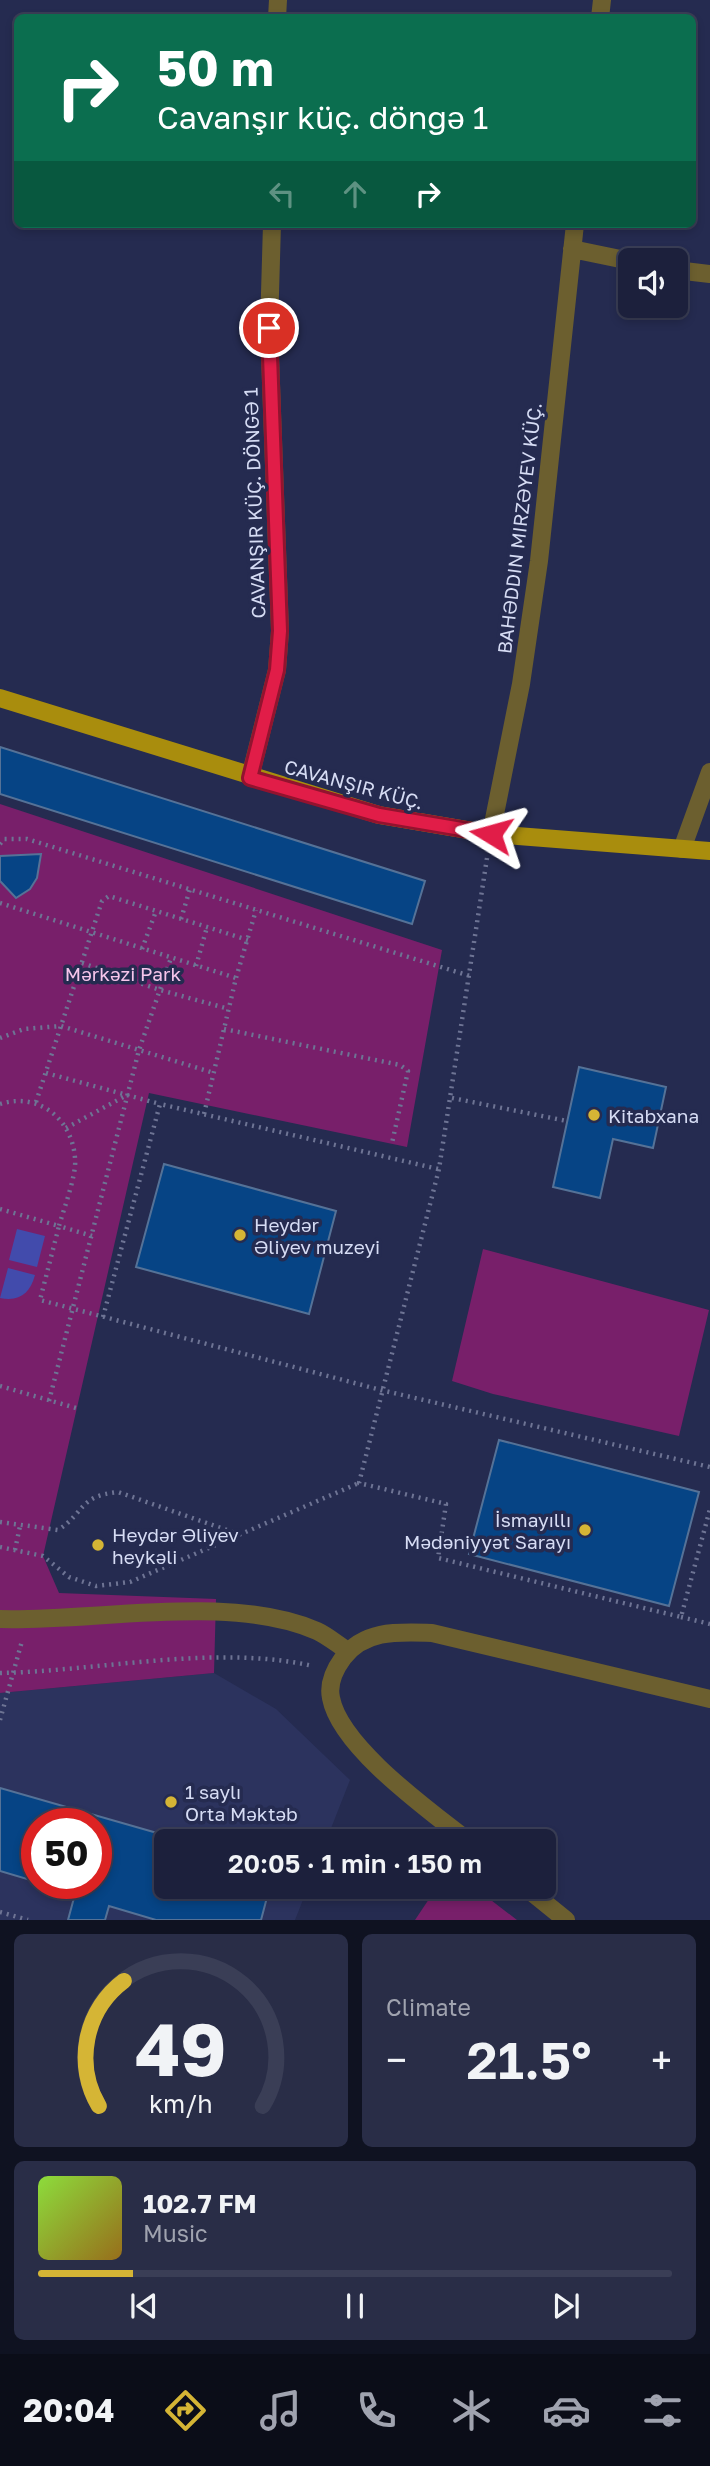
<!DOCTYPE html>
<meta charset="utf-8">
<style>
body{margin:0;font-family:"Golos Text",sans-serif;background:#292d47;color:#f1f3f6;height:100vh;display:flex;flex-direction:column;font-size:26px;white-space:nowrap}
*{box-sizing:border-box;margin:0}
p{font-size:23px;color:#a0a3af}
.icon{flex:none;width:38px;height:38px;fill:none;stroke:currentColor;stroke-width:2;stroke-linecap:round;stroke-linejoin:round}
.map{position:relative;height:1920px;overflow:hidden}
.details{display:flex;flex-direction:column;gap:14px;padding:14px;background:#0f1221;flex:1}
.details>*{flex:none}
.banner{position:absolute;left:14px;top:14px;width:682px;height:214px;border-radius:10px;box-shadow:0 4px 10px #0003,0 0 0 2px #3a3e56;background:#0b6e4f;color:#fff;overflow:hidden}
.tools{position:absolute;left:618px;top:248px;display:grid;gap:14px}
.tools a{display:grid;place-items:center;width:70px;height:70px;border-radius:10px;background:#1c203c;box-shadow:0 4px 10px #0003,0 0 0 2px #3a3e56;font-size:35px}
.speed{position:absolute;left:21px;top:1808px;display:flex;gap:14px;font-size:35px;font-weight:700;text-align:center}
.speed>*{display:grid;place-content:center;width:91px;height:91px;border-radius:50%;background:#1c203c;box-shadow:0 4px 10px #0003,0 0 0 2px #3a3e56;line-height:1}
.speed .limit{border:10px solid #d22;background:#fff;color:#111}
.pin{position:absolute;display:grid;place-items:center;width:60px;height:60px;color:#fff;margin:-30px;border:4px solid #fff;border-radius:50%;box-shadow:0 2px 7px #0007}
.me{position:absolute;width:77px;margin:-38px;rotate:278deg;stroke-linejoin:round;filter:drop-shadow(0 0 5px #0008)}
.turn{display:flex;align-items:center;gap:24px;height:147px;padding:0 28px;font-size:32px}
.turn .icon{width:91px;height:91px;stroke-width:2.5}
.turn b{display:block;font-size:49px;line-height:60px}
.lanes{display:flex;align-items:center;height:66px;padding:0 28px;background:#0003;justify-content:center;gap:35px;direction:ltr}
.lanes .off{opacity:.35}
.big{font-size:52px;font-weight:600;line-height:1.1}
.details .card{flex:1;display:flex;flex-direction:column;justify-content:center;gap:10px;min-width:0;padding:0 24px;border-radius:10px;background:#292d47}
.details .dial{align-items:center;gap:0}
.dial svg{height:182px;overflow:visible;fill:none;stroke:#3a3e56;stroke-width:7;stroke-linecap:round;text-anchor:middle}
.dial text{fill:#f1f3f6;stroke:none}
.song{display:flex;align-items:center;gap:21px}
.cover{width:84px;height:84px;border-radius:10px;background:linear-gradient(135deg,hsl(90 70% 55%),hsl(40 70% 35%))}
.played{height:7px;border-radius:4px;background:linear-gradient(90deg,#d5b535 15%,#3a3e56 15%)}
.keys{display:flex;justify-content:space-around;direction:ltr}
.heat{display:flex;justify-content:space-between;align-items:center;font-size:38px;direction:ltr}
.details .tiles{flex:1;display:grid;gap:14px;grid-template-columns:1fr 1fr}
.card:last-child{grid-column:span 2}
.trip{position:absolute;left:154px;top:1829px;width:402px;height:70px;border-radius:10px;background:#1c203c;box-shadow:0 4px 10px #0003,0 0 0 2px #3a3e56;font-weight:600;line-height:70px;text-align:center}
.tabs{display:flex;height:112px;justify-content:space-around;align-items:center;background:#0b0d18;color:#a0a3af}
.tabs .icon{width:49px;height:49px}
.tabs .on{color:#d5b535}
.tabs b{font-size:32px;color:#f1f3f6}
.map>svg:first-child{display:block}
.built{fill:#2c335e;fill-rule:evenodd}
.green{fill:#781f6a}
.water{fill:#424bac}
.building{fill:#064485;stroke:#557297;stroke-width:2}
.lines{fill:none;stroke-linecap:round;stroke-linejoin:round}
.path{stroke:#6e7494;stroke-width:4.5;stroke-dasharray:2 5;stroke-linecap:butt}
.minor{stroke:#6c5f2f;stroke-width:18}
.major{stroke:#a98d0d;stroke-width:18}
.route-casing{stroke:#92132f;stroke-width:18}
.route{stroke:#e11d48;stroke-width:12}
.poi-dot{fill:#d5b535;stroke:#252b50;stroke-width:2.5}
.labels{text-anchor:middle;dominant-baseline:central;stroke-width:7;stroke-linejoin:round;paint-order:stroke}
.street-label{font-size:19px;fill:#d6dcf4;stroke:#252b50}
.park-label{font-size:19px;fill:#f6c5eb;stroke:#252b50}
.poi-label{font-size:19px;fill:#d6dcf4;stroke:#252b50;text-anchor:start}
</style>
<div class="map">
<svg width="710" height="1920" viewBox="0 0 710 1920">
<rect width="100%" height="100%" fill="#252b50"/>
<path class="built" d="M214 1673 276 1709 350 1780 326 1841H166V1886L308 1887 295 1920H0V1693ZM37 1824H96V1883H37Z"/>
<path class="green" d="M0 804 442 950 407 1147 149 1093 43 1556 59 1593 216 1599 214 1673 0 1693Z
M483 1249 709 1310 679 1436 493 1394 452 1381Z
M437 1887H474L517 1920H415Z"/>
<path class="water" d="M17 1229 45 1236 37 1267 9 1260Z
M8 1268 35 1275C30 1293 20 1302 0 1298Z"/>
<path class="building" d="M0 747 425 881 412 924 0 794Z
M41 854 37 878 30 889 16 898 0 881V856Z
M579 1067 666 1087 653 1148 613 1139 600 1198 553 1187Z
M164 1164 336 1211 309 1314 136 1267Z
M499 1440 699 1492 669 1606 469 1554Z
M0 1788 185 1841H166V1886H270L261 1920H156L109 1906 105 1920H68L78 1883H96V1824H37V1882L0 1871Z"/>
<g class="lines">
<path class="path" d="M0 844 4 839H27L470 976
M487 858 439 1169 359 1483 446 1504 438 1558 681 1617 710 1509
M0 903 236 978
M181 919 190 889
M142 949 156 911
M82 963 160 990 229 1009
M196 966 207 927
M224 1029 400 1065 408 1071 392 1143
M0 1038 24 1029 61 1026 214 1073
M46 1073 160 1104
M452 1098 567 1121
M36 1102 102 901 109 896 248 940
M0 1104C38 1092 72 1118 75 1158 77 1174 64 1208 59 1226L92 1236
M204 1114 236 978 256 910
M66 1128 127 1095
M0 1209 59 1226 40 1300 381 1390 710 1467
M103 1317 160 1104 438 1169
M0 1386 76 1408
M49 1401 139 1050 171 958
M0 1522 58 1530C85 1513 78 1496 118 1492L241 1535
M0 1547 43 1556 69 1577 96 1586 130 1582 359 1483
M15 1550 20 1526
M681 1617 710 1624
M0 1673C100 1671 215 1644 313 1666
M0 1720 22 1641
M0 1912 28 1920"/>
<path class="minor" d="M277 18 278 0
M600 18 602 0
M572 249 630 261
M676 270 710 274
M250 777 277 670 280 631 269 328 272 224
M491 834 521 684 539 561 575 224
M682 849 710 772
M0 1619C93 1622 233 1593 317 1631 328 1636 338 1645 348 1651
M468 1841C430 1811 340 1747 331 1698 328 1684 335 1669 343 1658 365 1629 399 1632 432 1633L710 1699
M524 1886 566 1920"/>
<path class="major" d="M0 698 379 815 491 834 710 851"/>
</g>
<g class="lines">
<g class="route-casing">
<path id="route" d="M269 328 280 631 277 670 250 778 379 815 491 834"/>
</g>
<use href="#route" class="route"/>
</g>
<g class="poi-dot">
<circle cx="594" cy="1115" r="7"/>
<circle cx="240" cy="1235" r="7"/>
<circle cx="585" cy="1530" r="7"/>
<circle cx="98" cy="1545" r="7"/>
<circle cx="171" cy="1802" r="7"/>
</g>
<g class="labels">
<g class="street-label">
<text transform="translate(254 503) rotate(-92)">CAVANŞIR KÜÇ. DÖNGƏ 1</text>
<text transform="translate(519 528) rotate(-83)">BAHƏDDIN MIRZƏYEV KÜÇ.</text>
<text transform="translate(354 784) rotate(15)">CAVANŞIR KÜÇ.</text>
</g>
<g class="park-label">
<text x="123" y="973">Mərkəzi Park</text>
</g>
<g class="poi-label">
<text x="608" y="1115">Kitabxana</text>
<text x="254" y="1224">Heydər<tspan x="254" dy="22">Əliyev muzeyi</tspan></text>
<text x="571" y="1519" text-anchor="end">İsmayıllı<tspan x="571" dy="22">Mədəniyyət Sarayı</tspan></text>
<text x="112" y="1534">Heydər Əliyev<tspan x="112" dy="22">heykəli</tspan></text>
<text x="185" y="1791">1 saylı<tspan x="185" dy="22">Orta Məktəb</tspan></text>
</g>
</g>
</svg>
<div class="tools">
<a><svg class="icon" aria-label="sound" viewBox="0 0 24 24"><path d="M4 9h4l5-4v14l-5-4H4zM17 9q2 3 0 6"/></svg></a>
</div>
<div class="speed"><div class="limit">50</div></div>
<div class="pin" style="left:269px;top:328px;background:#d93025"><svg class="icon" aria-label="arrive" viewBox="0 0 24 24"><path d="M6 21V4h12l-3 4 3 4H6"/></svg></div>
<svg class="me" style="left:491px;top:834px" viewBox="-20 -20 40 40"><path d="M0-17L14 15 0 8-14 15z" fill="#e11d48" stroke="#fff" stroke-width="4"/></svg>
<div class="trip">20:05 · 1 min · 150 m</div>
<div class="banner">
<div class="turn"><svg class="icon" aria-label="right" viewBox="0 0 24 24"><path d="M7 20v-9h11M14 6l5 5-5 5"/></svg><div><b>50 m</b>Cavanşır küç. döngə 1</div></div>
<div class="lanes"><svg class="icon off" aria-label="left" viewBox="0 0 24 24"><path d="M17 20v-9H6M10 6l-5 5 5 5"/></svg><svg class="icon off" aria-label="ahead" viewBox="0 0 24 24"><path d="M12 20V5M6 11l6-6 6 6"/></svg><svg class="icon" aria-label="right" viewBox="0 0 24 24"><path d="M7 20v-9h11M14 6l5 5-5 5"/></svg></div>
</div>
</div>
<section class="details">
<div class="tiles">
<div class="card dial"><svg viewBox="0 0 100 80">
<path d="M14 69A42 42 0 1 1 86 69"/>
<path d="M14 69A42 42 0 0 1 25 14" stroke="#d5b535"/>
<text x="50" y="56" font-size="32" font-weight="700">49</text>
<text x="50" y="72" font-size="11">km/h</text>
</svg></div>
<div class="card"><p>Climate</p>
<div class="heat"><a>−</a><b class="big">21.5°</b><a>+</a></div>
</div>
<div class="card">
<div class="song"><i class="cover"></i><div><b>102.7 FM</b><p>Music</p></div></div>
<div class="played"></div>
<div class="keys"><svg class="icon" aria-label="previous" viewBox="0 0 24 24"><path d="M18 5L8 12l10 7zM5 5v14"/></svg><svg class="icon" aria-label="pause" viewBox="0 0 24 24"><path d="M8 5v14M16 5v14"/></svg><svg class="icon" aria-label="next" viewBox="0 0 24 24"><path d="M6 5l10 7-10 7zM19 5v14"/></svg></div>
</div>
</div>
</section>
<nav class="tabs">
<b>20:04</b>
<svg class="icon on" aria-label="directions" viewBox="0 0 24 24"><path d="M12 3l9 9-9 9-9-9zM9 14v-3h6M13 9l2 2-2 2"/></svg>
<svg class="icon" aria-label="music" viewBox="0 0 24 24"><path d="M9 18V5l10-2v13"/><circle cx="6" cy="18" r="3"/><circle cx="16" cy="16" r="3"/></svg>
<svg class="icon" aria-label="phone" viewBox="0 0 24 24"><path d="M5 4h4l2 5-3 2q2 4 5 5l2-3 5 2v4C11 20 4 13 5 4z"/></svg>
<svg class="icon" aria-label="climate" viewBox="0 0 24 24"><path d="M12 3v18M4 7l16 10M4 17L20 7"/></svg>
<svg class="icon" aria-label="car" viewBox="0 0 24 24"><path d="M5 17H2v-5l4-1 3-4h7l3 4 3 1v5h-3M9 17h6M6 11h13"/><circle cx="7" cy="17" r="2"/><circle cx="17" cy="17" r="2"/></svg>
<svg class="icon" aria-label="filters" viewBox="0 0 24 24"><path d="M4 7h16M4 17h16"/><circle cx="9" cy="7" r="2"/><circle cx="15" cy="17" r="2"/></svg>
</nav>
